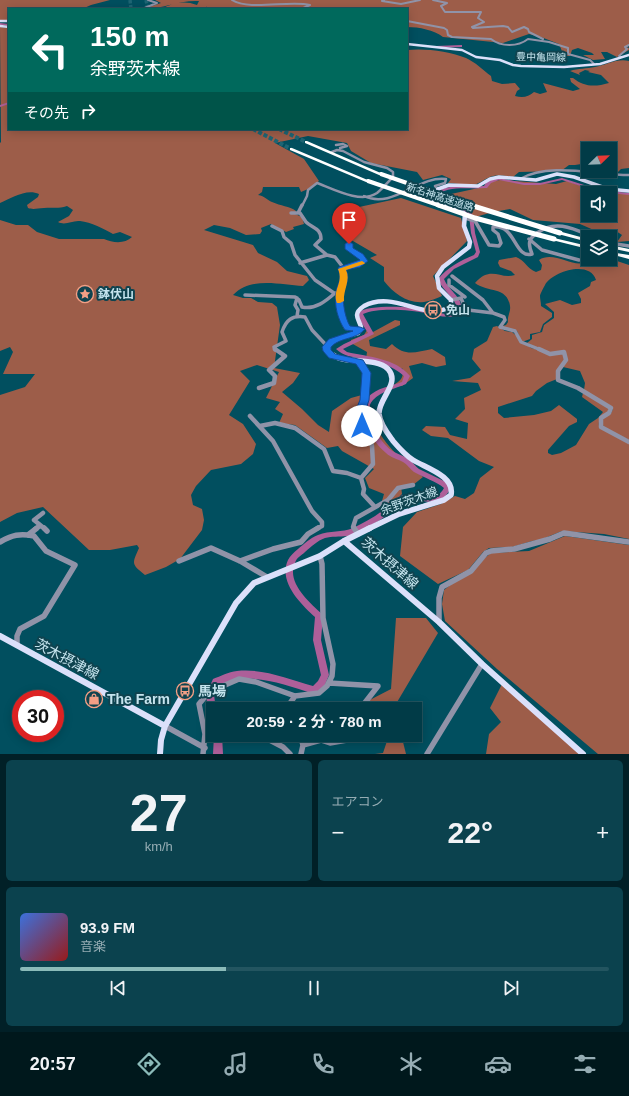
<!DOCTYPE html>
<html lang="ja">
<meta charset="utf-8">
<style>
body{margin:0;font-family:Arial,"Noto Sans JP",sans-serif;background:#0b424e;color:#f1f3f6;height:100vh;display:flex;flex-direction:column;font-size:15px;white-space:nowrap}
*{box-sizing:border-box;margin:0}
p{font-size:13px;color:#96adb4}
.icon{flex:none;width:22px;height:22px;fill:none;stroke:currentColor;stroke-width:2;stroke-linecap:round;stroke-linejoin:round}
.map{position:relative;height:754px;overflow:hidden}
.drawer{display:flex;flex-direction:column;gap:6px;padding:6px;background:#012027;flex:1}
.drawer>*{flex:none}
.guide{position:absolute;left:8px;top:8px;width:400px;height:122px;border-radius:0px;box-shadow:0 2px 10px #0003,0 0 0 1px #235560;background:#00695c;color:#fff;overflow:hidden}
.needle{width:26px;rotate:67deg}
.buttons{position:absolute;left:581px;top:142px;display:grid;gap:8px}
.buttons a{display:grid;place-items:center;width:36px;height:36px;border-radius:0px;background:#013b47;box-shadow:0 2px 10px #0003,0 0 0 1px #235560;font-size:20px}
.speed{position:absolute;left:12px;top:690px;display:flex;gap:8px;font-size:20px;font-weight:700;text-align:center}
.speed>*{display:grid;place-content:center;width:52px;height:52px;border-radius:50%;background:#013b47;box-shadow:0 2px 10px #0003,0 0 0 1px #235560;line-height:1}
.speed .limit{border:6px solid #d22;background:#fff;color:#111}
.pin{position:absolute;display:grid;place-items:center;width:34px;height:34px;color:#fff;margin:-41px -17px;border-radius:50% 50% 50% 0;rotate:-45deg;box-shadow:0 0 4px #0007}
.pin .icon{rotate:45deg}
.me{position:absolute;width:44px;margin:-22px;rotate:0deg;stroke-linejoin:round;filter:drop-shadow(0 0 3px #0008)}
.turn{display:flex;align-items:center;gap:14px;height:84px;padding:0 16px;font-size:18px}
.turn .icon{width:52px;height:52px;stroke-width:2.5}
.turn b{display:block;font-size:28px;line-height:34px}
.then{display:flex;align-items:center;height:38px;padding:0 16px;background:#0003;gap:8px;font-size:15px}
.big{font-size:30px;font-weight:700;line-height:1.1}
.drawer .tile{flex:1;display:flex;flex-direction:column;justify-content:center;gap:6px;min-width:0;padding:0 14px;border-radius:6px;background:#0b424e}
.drawer .dial{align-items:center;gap:0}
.dial b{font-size:52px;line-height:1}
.song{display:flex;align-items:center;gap:12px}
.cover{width:48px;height:48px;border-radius:6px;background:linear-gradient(135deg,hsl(220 70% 55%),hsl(0 70% 35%))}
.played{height:4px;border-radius:2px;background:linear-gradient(90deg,#8bbbb9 35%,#235560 35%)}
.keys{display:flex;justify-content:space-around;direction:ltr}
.heat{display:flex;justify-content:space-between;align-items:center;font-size:22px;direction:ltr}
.drawer .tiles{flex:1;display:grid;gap:6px;grid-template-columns:1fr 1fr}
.tile:last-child{grid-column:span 2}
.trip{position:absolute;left:206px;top:702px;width:216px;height:40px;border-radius:0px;background:#013b47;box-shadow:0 2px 10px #0003,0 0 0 1px #235560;font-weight:700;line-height:40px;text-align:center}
.tab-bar{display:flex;height:64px;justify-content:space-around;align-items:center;background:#00181c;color:#96adb4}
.tab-bar .icon{width:28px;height:28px}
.tab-bar .current{color:#8bbbb9}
.tab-bar b{font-size:18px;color:#f1f3f6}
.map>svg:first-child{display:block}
.green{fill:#9d5d49}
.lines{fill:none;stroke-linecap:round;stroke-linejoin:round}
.river{fill:#ae5f99;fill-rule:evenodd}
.highway-tunnel-far1{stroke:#1e6574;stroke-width:3.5;stroke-dasharray:3.5 1.5;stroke-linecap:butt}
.highway-tunnel{stroke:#1e6574;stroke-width:4;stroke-dasharray:4 2;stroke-linecap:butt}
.minor-far4{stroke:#9093a8;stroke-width:2}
.minor-far3{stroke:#9093a8;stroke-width:2.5}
.minor-far2{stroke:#9093a8;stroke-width:3.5}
.minor-far1{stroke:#9093a8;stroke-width:4.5}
.minor{stroke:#9093a8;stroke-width:5.5}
.major-far4{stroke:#dbe0fa;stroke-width:2.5}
.major-far3{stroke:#dbe0fa;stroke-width:3.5}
.major-far2{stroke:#dbe0fa;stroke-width:4.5}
.major-far1{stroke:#dbe0fa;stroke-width:5.5}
.major{stroke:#dbe0fa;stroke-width:6}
.highway{fill:#fff;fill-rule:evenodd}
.highway-bridge-far1{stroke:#fff;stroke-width:4}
.highway-bridge{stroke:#fff;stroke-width:5}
.route{fill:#1a73e8;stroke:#114b97}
.slow{fill:#f59e0b}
.labels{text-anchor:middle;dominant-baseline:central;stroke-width:4;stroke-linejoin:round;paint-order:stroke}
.far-street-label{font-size:10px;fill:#c5e4ee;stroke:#0f434f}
.poi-label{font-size:12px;font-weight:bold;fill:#c5e4ee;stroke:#0f434f;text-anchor:start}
.street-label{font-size:12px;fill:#c5e4ee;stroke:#0f434f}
.near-street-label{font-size:14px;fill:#c5e4ee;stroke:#0f434f}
.near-poi-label{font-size:14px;font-weight:bold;fill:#c5e4ee;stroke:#0f434f;text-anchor:start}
</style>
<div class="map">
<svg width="629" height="754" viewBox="0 0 629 754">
<rect width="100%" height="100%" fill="#014f5f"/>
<path class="green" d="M0 0H110L91 5 82 9H9V21L0 20Z
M155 0H629V46L626 47 629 48V50L617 57 607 52H601L605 59 593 60 583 55H594L592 53 578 48 572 50 570 56H564L559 44 541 37 529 34 503 43 443 37C434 30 419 27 407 27V9H208L206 6 207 9H161C173 3 184 0 197 5L199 1C178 0 164 9 143 9L161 3Z
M0 27 9 28V129H407V50C424 48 450 51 466 58 475 62 483 70 491 76L492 81 502 84 515 83 520 89 517 91 515 96C523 98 528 97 534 92L540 94 547 92 543 83 573 91 580 89 571 82 570 78H573C584 87 595 87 609 83L601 75 588 72 590 71 585 70 579 73 580 75 570 71C578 68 587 69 595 67 606 65 617 58 629 61V168L621 169 617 173 608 171H610V149H588V163L575 165H569L561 171 519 172 513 177C505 176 495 174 488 178 483 180 479 184 473 185 468 186 455 183 448 183L451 179 442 175 423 180 417 172 371 163 351 151 347 143 308 136 275 143 304 159 319 181 308 189 301 192 299 187H263L262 192 258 195C265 196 267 200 272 202 281 206 289 206 296 211L295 214 302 217 304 224 293 227 294 229 286 232 271 224 261 228 262 231 260 234 246 235 230 228 214 225 204 230 253 245 258 253 277 262 287 271 307 276 309 280 303 286C281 285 251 276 233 295L243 298H251L258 302 272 303 277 307 280 325 274 368 300 373 293 383 282 392 302 409 318 425 329 432 332 411 351 398 369 393C370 400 369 410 372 417 381 443 402 460 423 477L413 485 401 486 402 494 384 512 382 501 384 494 369 488 365 478 374 469 342 451 338 446 327 448 295 425 279 423 283 414 275 409 280 402 266 398 279 372 257 365 240 371 250 381 229 415 243 424 256 444 253 454 241 464 211 470 196 486 191 495 193 505 202 509 204 520 202 530 180 559 166 567 145 575C131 564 132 564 139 548L137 545 110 550H89L43 507 17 513 0 522V395L25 387 35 374H3L13 352 10 347 0 351V220L16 225H28L37 232 59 239H104C113 243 125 244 132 237L120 232 113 234C104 229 91 222 80 221 72 220 66 226 58 222L69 216 73 210 67 206C58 209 53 207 44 208 37 208 34 210 28 208L27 205 38 197 39 194C27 188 11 198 0 203V143L1 142Z
M500 180 556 184 567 181 602 193H588V215H610V194H629V241L617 242 622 235 616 231H596L580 224 533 220 510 209 493 212 472 218V214L463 207 450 203 458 202 459 200 449 196 451 194 483 187 490 182Z
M401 198 461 218 467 241 433 276 442 296C437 298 430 301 424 302 408 304 393 293 384 281V267L370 258 377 255 341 234 337 225C349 223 359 222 359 207Z
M516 257C525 260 527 269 536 272L541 270 542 265 539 260C555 249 579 273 588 259H611L629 265V440L605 428 602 424 603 418 611 413 613 409 584 390 585 383 580 371 563 367 565 353 550 354 527 343 532 339V335L542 332 544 325 554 318V312L545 304 560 300 572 305 581 303V299L578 293 590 286 591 282 596 280C590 260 553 271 545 285 544 287 540 294 540 296 540 299 541 302 541 306L552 313V317L543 324 540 332 530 334V339L522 342 517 331 502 326 506 325 508 322C507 316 511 312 510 306 507 286 488 293 475 283 491 265 500 280 515 275L511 271 500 267 498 263 499 260Z
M395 320 400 321V325L369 340 370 346 386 349 392 344C405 357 416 352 432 349L445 357 446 365 436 367 422 363 409 366 413 378 402 386 395 384C402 380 403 377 403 369L384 362 366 359 367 352 351 343V340L364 335 367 330 373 332Z
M497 326 505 331 512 332 531 348 546 352H562L565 360 557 379 547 383 536 391 532 396 498 407V413L504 418 534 415 551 411 559 405 577 419V422L569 426 548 450V453L552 455 561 453 576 445 589 424 598 418 603 412 582 397 583 393 609 407 608 412C602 415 598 418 599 426L629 443V539L604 534 562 531 540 540 532 541 512 547 489 548 483 552 468 570 438 584 400 556 403 527 417 512 441 504 455 496 465 499 474 493 480 478 494 467 479 461 448 438 431 436 422 430 426 426 445 427 450 435 467 439 468 423 455 419 465 409 464 398 481 390 478 383 452 381 470 378 481 370 472 359 474 349 487 341 493 327Z
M565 536 629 545V754H598L497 669 445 621 442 604 444 590 491 553 529 551Z
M396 618H426L438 633 393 709H364V703L391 689Z
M502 684 581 754H486L489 734 501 722 490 708Z
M389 735H399L402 738 406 754H375L383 753Z"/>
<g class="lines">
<path class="river" d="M0 23 9 24V26L0 25Z
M461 45H462V47L436 48 434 47 436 46Z
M9 102V104L0 107V105Z
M499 178 524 183H540L562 178 600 190 629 193V195L599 192 562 180 540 185H524L499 180 491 183 487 188H485C470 190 446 184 435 198L439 201 443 202V204L435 203 431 198C443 181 465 188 484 186L487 181Z
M450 204C459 204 467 209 473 215L475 233 480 252 478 257 454 269 444 279C449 292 466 298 460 314 448 320 438 315 426 313 410 310 378 307 363 314L364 316 374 334 343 349 347 352C369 357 395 358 410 376L406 384C395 389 381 391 373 400 360 414 380 441 391 450 396 454 403 455 408 459 412 461 415 466 419 469L448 483 451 488C441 506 432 502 415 500 411 499 406 499 403 500 397 503 392 511 387 515 378 522 368 527 358 532 354 534 351 536 347 536 339 537 332 536 325 538 317 541 312 546 305 552 302 555 296 558 295 563 286 582 309 602 322 614L323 616 321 640 329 675 324 687 317 693 314 694C282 684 252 671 219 685L214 695 216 709H213V721L210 720 209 717 206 695 213 679C221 676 228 672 237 671 262 668 289 679 313 686L318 681 321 675 313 640 315 617C301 604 278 582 288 560 290 556 294 552 298 549 304 544 310 538 318 535 330 530 342 533 353 528 363 523 373 518 382 511 389 505 394 497 404 495 413 492 424 497 434 497 439 495 442 492 444 488 436 481 424 478 414 472 410 469 407 464 403 462 398 459 391 458 386 453 373 442 353 414 368 397 377 388 390 386 402 382L404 376C392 365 378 362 363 359 353 357 343 356 336 349L344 344 368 333 359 319 357 313C369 304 410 307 425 309 435 311 445 317 455 312 458 301 451 298 445 290 442 287 440 283 438 279 448 267 460 261 474 255L476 252 471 233 469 215 463 211 450 206Z
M214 735H222L223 754H213Z"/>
<path class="highway-tunnel-far1" d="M130 0 131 9
M146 0 148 9"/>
<path class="highway-tunnel" d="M253 129 291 149
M279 129 306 142"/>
<path class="minor-far4" d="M232 0C249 11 290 0 310 5L301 9
M384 0 382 1 401 4 420 0
M433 0 447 3 441 6 445 12H481L478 18 484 22 472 27 473 28 503 26 508 27 512 32 524 27 528 29 529 32 543 39
M142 9 157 3 148 0
M407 21 444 28 447 30 448 35 452 37 491 39C501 47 518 47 528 39L549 42 568 48V54L590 60 594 64
M620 57 619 56 627 49 625 47 629 45"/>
<path class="minor-far3" d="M336 145 343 144 347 146 340 148
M520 179C550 162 595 175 629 175
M364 196C392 210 419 175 446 179L445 183 435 186 438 189
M302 206 307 196 308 190 317 183C333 189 361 204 377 193 383 188 388 182 393 177V172L387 168 364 162 343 151 337 150 332 152"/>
<path class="minor-far2" d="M291 213H300C302 216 304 219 306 222 312 228 321 228 321 239L315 245 327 255 335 257 342 266 345 276 340 294 342 320 345 327 348 329H360
M298 213 302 205
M465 218 475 221 489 245 499 246 501 243 498 234 493 230V227C516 224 514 259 532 254 528 244 528 239 537 233 556 219 574 229 593 237
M272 226 282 231 284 237 291 243 295 255 315 280 334 293H337
M529 239 542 250 579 260
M610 243 629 246
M300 263 327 255
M342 269 357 265 364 261 360 256 349 249V243
M452 276 483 300 493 313
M449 280V285L465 297
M245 295 295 297 299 300 302 307C315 310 326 301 335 293
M297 298 295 305 298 310 297 316
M451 300 461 298 465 308 468 310 493 313 504 317 505 320 500 327 515 331 521 342 541 350
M275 350 274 347 286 341 282 332C286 320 292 315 305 317L312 330 327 346"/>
<path class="minor-far1" d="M539 349 550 354 564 352 566 360 558 371V380L578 388 611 408 609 413 601 418V427L629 442
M259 388 274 383 275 376 269 370 285 356 275 349
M250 416 273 441 312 511 322 522V526L316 529
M260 426 275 423 295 428 324 449 333 471 347 473 361 478 373 464 372 446 369 436 362 425 360 412 364 400 366 373 359 362
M361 478 364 489 363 494 375 507
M43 513 34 520 45 529
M35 529 40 526
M355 529 353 527 356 518 388 500 398 488 413 485"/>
<path class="minor" d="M44 528 47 531
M354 528 358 534
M28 535 37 528
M0 542C12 535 20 533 34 536L46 551 75 565 44 616 20 629 17 636V645
M179 561 211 548 240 561 267 577
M240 561 273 549 301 542 308 534 318 528
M439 622V598L442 587 471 571 486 553 491 551 514 549 550 539 564 533 629 542
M329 683 378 686 360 709
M286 709 295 696
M165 726 205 748
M260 735 283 747 290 754
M300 735 303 745
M203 754 205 734 199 704 209 692 239 679 256 682 295 696 319 693 327 686 332 676 333 664 323 618 322 564 320 556
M301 754 303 745 321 740 330 743 347 740 350 735
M427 754 482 664"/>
<path class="major-far4" d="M0 21H9
M0 26 9 27
M407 44 462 50 476 57 500 60 513 65 521 66 564 67 600 64 629 55"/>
<path class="major-far3" d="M450 206 432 201 430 198 431 195 438 189 449 185 478 186 490 179 499 177 536 180 557 174 574 177 608 189 629 191"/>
<path class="major-far2" d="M327 350C329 338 348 336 358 333L361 327C360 323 357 319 357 315 357 311 361 308 364 306 386 294 408 308 430 311 438 312 444 310 451 307V300L439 288 437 276 443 267 469 247 470 242 464 226 465 214 456 208 447 205"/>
<path class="major-far1" d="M327 349V351C332 355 337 358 343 359 356 362 378 359 388 369 401 383 378 399 379 414 380 424 388 434 393 441 399 448 405 455 413 460 426 468 455 476 451 495L444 500 399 514 368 529"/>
<path class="major" d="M344 541 439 622 482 664 583 754
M0 636 165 726
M160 754 161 740 165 726 236 603 254 583 320 556 344 541 370 528"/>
<path class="highway" d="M305 141H307L383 174 379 175 305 143Z
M290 148H292L370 181 368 182H366L290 150Z
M558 232H562L588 239V242L558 234Z
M552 238H554L588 246V249L552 240Z
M610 245 629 249V252L610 248Z
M610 252 629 255V259L610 254Z"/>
<path class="highway-bridge-far1" d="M381 174 473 206
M368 181 441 206"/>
<path class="highway-bridge" d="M438 205 475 218 554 239
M470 205 560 233"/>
</g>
<path class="route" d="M349 241 353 244V248L363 254 368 261 360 267 346 270C350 279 346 283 344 292 342 301 345 318 350 326L360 327 365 329C356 340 340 337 331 347V350L335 354 363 360 371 373 369 400 365 412 367 426 362 429 357 426 355 412 360 400 362 373 356 364 329 358 323 351 322 347 329 339 353 331 345 330C338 320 334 306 336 293 337 283 343 281 338 269L339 267 360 260 345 249V244Z"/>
<path class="slow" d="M362 261 365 263 364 264 346 270C351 280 343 290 344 301L340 303H337C332 290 344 283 338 269Z"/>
<defs>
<g id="sight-ring" transform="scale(0.9)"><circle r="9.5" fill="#0f434f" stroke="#f39f85" stroke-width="1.5"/><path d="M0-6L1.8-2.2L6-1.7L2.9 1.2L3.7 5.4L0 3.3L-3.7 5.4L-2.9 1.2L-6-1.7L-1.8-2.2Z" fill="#f39f85"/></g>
<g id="bus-ring" transform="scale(0.9)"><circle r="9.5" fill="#0f434f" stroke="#f39f85" stroke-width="1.5"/><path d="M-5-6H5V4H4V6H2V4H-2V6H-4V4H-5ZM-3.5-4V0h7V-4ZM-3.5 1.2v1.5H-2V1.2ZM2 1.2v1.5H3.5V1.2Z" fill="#f39f85"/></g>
<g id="shop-ring" transform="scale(0.9)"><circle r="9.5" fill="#0f434f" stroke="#f39f85" stroke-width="1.5"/><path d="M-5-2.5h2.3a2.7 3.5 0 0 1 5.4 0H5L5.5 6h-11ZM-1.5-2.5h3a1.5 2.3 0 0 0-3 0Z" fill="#f39f85"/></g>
</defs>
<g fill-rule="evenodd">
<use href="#sight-ring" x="85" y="294"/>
<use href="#bus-ring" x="433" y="310"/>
<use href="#bus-ring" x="185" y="691"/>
<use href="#shop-ring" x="94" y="699"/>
</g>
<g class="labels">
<g class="far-street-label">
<text transform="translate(541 57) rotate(1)">豊中亀岡線</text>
<text transform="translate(440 197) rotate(18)">新名神高速道路</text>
</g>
<g class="poi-label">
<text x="98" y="294">鉢伏山</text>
<text x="446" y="310">免山</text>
</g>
<g class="street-label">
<text transform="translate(409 501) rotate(-20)">余野茨木線</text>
</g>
<g class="near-street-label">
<text transform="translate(390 563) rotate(41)">茨木摂津線</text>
<text transform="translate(67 659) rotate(28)">茨木摂津線</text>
</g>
<g class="near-poi-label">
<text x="198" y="691">馬場</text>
<text x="107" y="699">The Farm</text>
</g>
</g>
</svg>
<div class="buttons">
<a><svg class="needle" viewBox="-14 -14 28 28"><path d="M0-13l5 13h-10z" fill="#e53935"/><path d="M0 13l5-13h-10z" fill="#96adb4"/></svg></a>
<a><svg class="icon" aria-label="sound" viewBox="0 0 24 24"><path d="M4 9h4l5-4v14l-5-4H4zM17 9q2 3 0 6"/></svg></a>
<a><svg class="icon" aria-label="layers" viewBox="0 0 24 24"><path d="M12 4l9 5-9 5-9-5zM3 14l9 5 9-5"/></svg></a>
</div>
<div class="speed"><div class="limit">30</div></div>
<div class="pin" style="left:349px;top:244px;background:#d93025"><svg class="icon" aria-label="arrive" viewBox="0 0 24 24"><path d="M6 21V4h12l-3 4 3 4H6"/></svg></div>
<svg class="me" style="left:362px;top:426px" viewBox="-20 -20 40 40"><circle r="19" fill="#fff"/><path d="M0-13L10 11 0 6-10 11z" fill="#1a73e8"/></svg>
<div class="trip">20:59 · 2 分 · 780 m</div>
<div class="guide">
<div class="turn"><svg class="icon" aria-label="left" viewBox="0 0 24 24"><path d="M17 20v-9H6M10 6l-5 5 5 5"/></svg><div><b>150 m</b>余野茨木線</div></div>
<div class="then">その先<svg class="icon" aria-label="right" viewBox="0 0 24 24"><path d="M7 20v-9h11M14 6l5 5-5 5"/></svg></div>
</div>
</div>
<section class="drawer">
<div class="tiles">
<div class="tile dial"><b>27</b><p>km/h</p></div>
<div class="tile"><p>エアコン</p>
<div class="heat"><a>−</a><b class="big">22°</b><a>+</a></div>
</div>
<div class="tile">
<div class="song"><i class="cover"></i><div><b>93.9 FM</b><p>音楽</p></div></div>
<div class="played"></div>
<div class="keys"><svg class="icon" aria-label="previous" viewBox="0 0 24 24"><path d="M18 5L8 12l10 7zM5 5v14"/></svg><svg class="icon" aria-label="pause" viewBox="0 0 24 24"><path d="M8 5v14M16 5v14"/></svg><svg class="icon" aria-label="next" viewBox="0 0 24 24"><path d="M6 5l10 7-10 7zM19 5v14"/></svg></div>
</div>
</div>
</section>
<nav class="tab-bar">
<b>20:57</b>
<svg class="icon current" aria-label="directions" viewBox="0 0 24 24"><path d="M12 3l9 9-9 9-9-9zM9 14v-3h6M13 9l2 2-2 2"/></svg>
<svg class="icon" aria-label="music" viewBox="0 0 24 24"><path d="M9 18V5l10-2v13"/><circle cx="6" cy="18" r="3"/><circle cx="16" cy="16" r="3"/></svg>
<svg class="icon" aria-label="phone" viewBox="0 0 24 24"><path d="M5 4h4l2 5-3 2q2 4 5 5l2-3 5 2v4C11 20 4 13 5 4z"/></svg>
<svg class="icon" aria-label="climate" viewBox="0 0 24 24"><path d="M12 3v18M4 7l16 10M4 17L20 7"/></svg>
<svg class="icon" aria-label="car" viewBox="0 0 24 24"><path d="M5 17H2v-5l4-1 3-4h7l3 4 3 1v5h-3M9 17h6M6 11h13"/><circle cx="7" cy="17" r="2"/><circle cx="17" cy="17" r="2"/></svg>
<svg class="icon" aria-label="filters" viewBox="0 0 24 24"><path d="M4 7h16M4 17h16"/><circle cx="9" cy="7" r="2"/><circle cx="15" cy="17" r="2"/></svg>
</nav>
